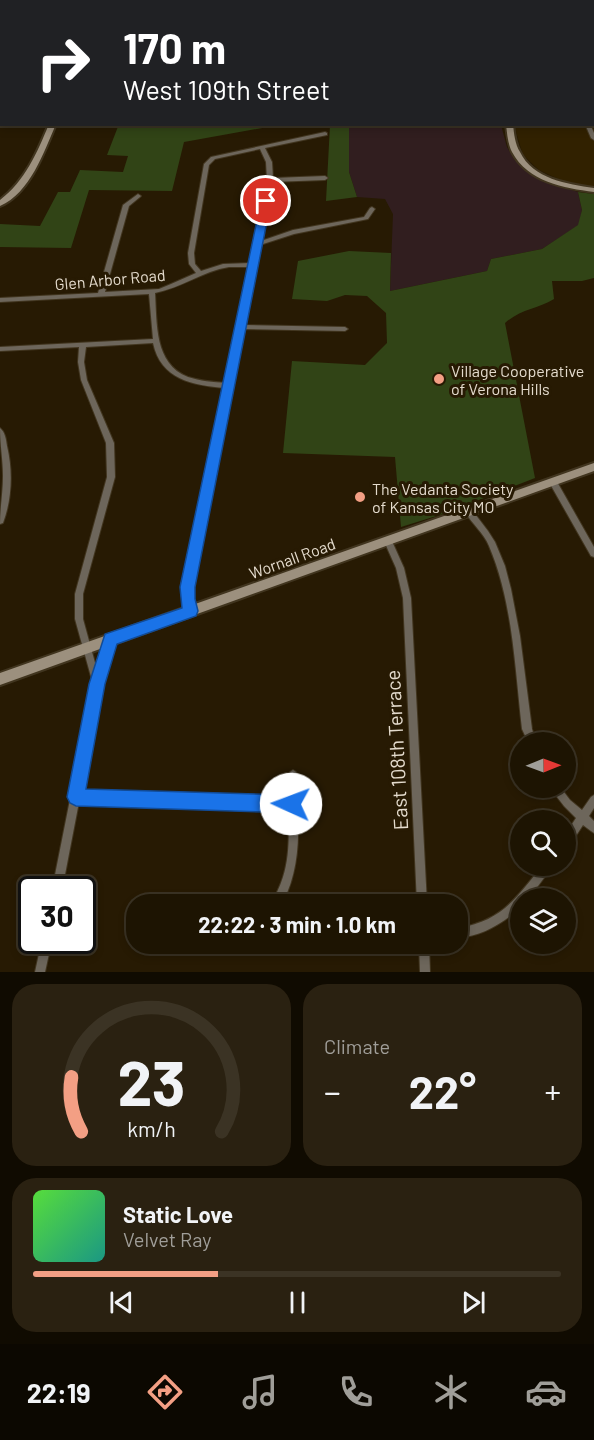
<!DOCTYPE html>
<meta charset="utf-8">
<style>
body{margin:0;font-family:Barlow,sans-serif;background:#2a2111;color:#f1f3f6;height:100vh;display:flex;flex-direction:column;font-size:22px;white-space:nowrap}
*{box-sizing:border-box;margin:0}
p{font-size:20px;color:#a09e99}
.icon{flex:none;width:33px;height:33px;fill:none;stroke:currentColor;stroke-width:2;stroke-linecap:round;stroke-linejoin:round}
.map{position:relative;height:972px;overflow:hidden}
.side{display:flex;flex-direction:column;gap:12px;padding:12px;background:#100b01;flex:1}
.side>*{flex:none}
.hud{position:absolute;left:0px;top:0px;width:594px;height:126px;box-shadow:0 3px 9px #0003,0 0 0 2px #3b3324;background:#202124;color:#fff;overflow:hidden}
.needle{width:39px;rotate:89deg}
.buttons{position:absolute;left:510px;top:732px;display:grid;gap:12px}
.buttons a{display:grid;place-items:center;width:66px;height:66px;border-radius:50%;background:#1d1402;box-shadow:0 3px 9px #0003,0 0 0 2px #3b3324;font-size:30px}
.speed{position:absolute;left:18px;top:876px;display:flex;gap:12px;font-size:30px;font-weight:700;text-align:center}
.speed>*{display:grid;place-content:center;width:78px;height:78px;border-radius:50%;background:#1d1402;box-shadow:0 3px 9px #0003,0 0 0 2px #3b3324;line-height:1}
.speed .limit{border:3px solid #111;border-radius:9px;background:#fff;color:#111}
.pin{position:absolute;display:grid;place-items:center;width:51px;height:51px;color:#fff;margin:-26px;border:3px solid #fff;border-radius:50%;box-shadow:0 2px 6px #0007}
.me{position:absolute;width:66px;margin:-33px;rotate:272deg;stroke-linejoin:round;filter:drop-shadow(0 0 4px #0008)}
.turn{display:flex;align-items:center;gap:21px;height:126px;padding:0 24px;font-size:27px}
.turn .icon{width:78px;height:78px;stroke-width:2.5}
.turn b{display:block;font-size:42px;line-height:51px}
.big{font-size:45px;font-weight:700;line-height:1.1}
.side .card{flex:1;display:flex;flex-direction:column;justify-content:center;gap:9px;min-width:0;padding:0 21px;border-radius:24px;background:#2a2111}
.side .dial{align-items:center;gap:0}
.dial svg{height:156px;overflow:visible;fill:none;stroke:#3b3324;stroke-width:7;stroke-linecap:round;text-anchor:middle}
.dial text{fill:#f1f3f6;stroke:none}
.song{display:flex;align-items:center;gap:18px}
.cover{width:72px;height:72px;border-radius:9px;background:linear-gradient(135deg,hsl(110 70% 55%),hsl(170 70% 35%))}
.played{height:6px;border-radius:3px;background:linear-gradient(90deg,#f39f84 35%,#3b3324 35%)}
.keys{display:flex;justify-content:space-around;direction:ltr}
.heat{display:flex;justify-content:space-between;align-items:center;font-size:33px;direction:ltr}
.side .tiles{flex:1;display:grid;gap:12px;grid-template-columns:1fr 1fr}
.card:last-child{grid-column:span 2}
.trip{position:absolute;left:126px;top:894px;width:342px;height:60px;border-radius:24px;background:#1d1402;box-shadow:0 3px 9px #0003,0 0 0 2px #3b3324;font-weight:700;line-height:60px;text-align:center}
.tabs{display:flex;height:96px;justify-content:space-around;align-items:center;background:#0c0801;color:#a09e99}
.tabs .icon{width:42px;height:42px}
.tabs .active{color:#f39f84}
.tabs b{font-size:27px;color:#f1f3f6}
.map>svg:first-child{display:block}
.commercial{fill:#311e1f}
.built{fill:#312100}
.green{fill:#314416}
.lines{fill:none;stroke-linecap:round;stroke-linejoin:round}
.street-casing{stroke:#41351f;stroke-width:2}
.secondary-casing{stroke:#41351f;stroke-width:4}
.primary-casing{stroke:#41351f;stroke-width:3}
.highway-casing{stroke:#41351f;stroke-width:2}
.street{fill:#6d665b;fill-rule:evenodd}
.secondary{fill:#9c907e;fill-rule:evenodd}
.primary{fill:#c0b099;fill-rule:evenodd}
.highway{fill:#e0ceb1;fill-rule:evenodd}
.route{fill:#1a73e8;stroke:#114b97;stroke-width:1.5}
.poi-dot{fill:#f39f84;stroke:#271a03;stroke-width:2}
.labels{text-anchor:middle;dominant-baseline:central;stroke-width:6;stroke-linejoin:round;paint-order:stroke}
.street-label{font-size:16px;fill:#e4dbcd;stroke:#271a03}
.poi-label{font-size:16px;fill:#e4dbcd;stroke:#271a03;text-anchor:start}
.near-street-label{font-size:20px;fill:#e4dbcd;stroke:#271a03}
</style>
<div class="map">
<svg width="594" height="972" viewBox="0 0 594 972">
<rect width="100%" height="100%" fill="#271a03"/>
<path class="commercial" d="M349 125H501L507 147 514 159 526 171 544 181 578 192 582 210 579 225 542 249 491 259 487 271 390 291 393 214 385 199 357 197 349 172Z"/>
<path class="built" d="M592 57H594V187L563 181 539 170 523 155 514 125 592 124Z"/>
<path class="green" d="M211 0H545V1H209Z
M119 124 279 125 184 142 172 191 89 190 71 248 0 247V224L40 226 58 192H70L80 170 123 172 128 156 107 155Z
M330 125H349V172L357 197 326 201Z
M578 192 594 194V278L582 281H552L554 299C537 309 521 309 505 323L535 478 446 513 401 527 395 457 283 453 292 361 365 365 387 343 386 313 367 296 345 295 327 301 292 299 298 261 349 251 391 253 390 291 487 271 491 259 542 249 578 225 582 210Z"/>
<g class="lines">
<g class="street-casing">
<path id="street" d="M0 60H2V64H0Z
M592 74H594V78H592Z
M592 89H594V94H592Z
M585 124H590L594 133V140L591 138Z
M325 132 327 133V135L265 148 272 162 273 178 325 176 328 178 325 180 272 182 261 241 293 230 364 217 370 208 372 207 375 209 368 219 294 234 260 245 244 325 345 327 348 329 345 331 243 329 192 587 191 599 195 611 194 614 191 615 188 614C184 603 183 598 184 587L225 388C193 385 161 380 153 343L86 347 84 362 87 380 114 443 115 477 83 594V619L97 670 108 636 111 635 114 636 115 639 101 686 81 792 288 799V775L290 772 293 770 296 772 298 775C297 821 304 862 282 904H272C275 895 280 887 283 877 290 855 289 831 288 809L79 802 62 890H52L93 684 75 619V594L107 477 106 443 81 380 78 362 79 347 0 351V347L153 339 149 294 0 302V298L98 293 123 205 138 194 141 196 140 197 129 206 105 292 159 289 171 284 196 273 189 264 188 253 204 164 211 157ZM260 149 266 162 267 180 250 263 223 264 201 271 195 264 194 253 209 165 215 159ZM229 267H250L226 383C213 382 200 381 188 377 154 364 157 323 155 293 181 288 203 271 229 267Z
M0 428C5 432 6 439 7 446 13 471 12 499 3 523L0 524C0 508 3 492 3 476 3 460 0 445 0 428Z
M553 479 556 480 594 547V557L591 556 549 482 550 480Z
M469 509 472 510 488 531 495 542 505 566 511 589 520 636 532 729 536 742H528L522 729C515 669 513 602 489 546 484 533 472 524 465 512L466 510Z
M388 538 391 539 404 568 411 598 427 904H417L403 598 396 568 384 541 385 539Z
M550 788H561L570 800 582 810 591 797 594 795V808L589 816 594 821V833L591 831 583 825 570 845 566 846V833L576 818 564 806Z
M542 866H553L529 898H520V908C502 924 482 936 458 938V928C502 921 516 898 542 866Z
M42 940H52L45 972H35Z
M419 944H429L430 972H420Z"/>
</g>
<g class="secondary-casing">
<path id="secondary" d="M191 0H197L189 2Z
M201 0H207L199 2Z
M49 124H56C44 152 30 193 0 206V200C25 181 37 153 49 124Z
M506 124H513C514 134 515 144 520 152 533 179 567 184 594 188V192C564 188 528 182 512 152 508 144 507 134 506 124Z
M594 463V471L0 685V673Z"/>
</g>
<g class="primary-casing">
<path id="primary" d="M592 13H594V17H592Z
M0 15H2V19H0Z"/>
</g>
<g class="highway-casing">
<path id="highway" d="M545 0H553V2H545Z
M561 0H571L572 2H562Z
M592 5H594V10H592Z"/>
</g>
<use href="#street" class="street"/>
<use href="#secondary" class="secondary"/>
<use href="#primary" class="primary"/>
<use href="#highway" class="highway"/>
</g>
<path class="route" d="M266 198 271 201 195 587V599L198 611 196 616 117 644 105 684 86 789 291 795 298 798 300 804 298 810 291 813 76 806 70 803 67 797 89 684 105 634 182 608 180 587 261 201Z"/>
<g class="poi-dot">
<circle cx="439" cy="379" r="6"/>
<circle cx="360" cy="497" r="6"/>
</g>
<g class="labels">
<g class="street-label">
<text transform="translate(110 279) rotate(-5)">Glen Arbor Road</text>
<text transform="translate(292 558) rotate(-20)">Wornall Road</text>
</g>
<g class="poi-label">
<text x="451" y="370">Village Cooperative<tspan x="451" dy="18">of Verona Hills</tspan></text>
<text x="372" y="488">The Vedanta Society<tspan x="372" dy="18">of Kansas City MO</tspan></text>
</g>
<g class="near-street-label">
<text transform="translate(396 750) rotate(-93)">East 108th Terrace</text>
</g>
</g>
</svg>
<div class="buttons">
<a><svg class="needle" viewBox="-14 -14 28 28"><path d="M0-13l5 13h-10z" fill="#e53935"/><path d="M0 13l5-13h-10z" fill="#a09e99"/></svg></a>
<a><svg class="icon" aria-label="search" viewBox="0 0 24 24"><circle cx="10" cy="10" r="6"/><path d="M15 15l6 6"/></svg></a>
<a><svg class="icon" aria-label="layers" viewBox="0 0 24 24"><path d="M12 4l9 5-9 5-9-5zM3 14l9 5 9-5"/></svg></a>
</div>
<div class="speed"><div class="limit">30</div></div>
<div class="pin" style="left:266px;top:201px;background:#d93025"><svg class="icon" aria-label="arrive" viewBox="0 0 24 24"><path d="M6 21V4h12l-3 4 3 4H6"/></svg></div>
<svg class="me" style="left:291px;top:804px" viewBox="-20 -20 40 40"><circle r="19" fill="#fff"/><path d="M0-13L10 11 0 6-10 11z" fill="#1a73e8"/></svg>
<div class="trip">22:22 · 3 min · 1.0 km</div>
<div class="hud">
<div class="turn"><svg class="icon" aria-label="right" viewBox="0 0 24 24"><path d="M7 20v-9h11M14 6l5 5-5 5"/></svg><div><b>170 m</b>West 109th Street</div></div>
</div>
</div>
<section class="side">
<div class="tiles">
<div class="card dial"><svg viewBox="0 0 100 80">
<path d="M14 69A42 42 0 1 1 86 69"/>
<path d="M14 69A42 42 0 0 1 9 41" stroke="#f39f84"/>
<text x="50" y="56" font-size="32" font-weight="700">23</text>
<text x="50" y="72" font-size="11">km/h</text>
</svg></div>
<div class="card"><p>Climate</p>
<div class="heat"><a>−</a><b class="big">22°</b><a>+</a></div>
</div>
<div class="card">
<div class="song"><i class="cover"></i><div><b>Static Love</b><p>Velvet Ray</p></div></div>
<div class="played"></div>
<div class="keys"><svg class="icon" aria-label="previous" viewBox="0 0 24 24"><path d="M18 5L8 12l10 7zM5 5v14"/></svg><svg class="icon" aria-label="pause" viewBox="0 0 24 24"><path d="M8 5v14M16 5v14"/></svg><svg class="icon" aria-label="next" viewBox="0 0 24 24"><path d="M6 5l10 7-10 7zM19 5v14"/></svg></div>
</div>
</div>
</section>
<nav class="tabs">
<b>22:19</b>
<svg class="icon active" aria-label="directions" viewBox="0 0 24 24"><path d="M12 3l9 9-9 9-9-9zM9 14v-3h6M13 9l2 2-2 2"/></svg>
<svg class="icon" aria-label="music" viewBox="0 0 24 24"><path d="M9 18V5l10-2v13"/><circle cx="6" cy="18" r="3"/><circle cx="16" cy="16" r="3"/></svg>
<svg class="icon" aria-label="phone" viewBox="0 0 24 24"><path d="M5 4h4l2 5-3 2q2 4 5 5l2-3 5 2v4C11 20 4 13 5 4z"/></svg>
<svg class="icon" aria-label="climate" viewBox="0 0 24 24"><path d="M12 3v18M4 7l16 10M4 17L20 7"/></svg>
<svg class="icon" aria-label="car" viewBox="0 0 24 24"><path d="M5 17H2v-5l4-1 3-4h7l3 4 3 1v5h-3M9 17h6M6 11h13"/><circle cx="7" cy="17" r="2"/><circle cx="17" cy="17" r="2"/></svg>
</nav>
